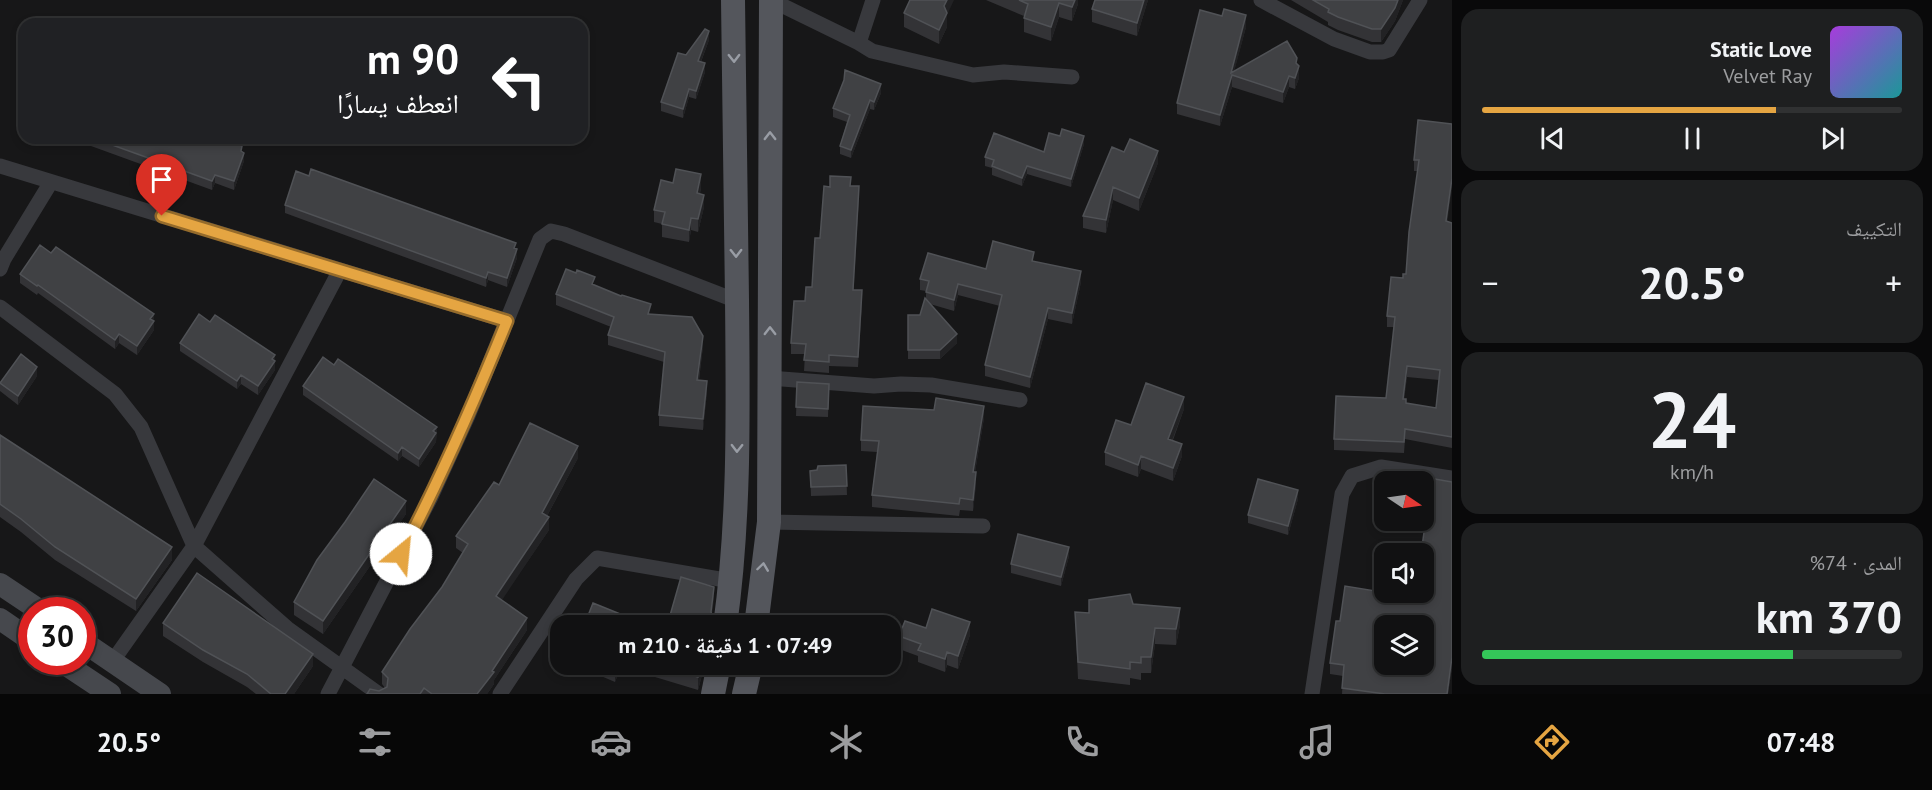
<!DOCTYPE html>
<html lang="ar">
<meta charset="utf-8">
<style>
body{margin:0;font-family:"PT Sans","Noto Naskh Arabic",sans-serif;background:#1e1f20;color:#f1f3f6;direction:rtl;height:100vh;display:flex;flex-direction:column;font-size:22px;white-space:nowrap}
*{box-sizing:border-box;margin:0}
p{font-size:20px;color:#9c9d9f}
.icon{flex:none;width:33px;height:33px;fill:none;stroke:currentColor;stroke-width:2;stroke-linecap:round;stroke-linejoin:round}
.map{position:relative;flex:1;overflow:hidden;direction:ltr}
.sheet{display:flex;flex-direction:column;gap:9px;padding:9px;background:#09090a;width:480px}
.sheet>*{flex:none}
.hud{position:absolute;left:18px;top:18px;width:570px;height:126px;border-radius:18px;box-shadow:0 3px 9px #0003,0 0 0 2px #303132;direction:rtl;background:#202124;color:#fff;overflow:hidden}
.needle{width:39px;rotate:103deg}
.fabs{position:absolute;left:1374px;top:471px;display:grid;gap:12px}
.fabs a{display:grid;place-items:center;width:60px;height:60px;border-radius:12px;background:#111112;box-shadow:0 3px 9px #0003,0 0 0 2px #303132;font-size:30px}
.speed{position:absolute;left:18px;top:597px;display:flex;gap:12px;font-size:30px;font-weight:700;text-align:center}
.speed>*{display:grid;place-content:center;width:78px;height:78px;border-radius:50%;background:#111112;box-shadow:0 3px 9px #0003,0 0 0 2px #303132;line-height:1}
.speed .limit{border:9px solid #d22;background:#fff;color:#111}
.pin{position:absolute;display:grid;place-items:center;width:51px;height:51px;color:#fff;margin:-62px -26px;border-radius:50% 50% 50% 0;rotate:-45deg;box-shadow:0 0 6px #0007}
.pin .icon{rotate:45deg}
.me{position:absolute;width:66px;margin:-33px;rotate:28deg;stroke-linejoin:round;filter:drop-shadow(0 0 4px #0008)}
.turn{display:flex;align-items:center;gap:21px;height:126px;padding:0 30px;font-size:27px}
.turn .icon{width:78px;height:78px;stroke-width:2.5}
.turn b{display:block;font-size:42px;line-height:51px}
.big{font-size:45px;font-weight:800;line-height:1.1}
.sheet .tile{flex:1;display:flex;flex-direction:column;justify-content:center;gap:9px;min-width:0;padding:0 21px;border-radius:18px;background:#1e1f20}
.sheet .dial{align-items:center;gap:0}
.dial b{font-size:78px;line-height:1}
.song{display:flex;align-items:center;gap:18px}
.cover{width:72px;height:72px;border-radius:9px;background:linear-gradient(135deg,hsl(280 70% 55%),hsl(180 70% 35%))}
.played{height:6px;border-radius:3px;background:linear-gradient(90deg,#e5a542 70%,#303132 70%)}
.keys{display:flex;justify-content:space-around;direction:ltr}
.heat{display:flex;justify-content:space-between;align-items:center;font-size:33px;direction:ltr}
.charge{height:9px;border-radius:4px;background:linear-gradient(90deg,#34c759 74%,#303132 0)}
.trip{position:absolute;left:550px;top:615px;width:351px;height:60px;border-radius:18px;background:#111112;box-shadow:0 3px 9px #0003,0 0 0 2px #303132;font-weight:800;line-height:60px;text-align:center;direction:rtl}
.menu{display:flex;height:96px;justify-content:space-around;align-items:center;background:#070707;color:#9c9d9f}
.menu .icon{width:42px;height:42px}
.menu .active{color:#e5a542}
.menu b{font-size:27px;color:#f1f3f6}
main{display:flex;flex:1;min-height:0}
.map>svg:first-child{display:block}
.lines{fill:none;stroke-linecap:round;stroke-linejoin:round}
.street{stroke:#38393d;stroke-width:15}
.secondary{stroke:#46484d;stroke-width:22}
.primary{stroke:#54565c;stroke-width:24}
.wall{fill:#333336;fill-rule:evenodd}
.shaded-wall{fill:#222224}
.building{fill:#404144;stroke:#505256;stroke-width:1.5;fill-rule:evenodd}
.oneway{stroke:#999da5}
.route-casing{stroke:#956b2b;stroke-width:15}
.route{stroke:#e5a542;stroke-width:10}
</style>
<main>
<section class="sheet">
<div class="tile">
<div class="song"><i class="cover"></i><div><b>Static Love</b><p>Velvet Ray</p></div></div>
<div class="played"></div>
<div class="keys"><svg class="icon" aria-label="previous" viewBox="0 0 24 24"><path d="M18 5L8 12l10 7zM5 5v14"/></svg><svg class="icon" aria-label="pause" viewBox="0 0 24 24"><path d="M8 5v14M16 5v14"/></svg><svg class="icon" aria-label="next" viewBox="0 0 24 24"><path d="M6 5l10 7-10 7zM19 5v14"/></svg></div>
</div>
<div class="tile"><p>التكييف</p>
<div class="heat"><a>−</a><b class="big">20.5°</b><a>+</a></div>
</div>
<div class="tile dial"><b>24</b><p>km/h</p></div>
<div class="tile"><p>المدى · 74%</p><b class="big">370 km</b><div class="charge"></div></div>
</section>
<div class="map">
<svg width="1452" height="694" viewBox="0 0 1452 694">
<rect width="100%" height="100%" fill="#171718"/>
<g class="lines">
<path class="street" d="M771 0 859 43 872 51 973 75 1004 72 1072 77
M1261 0 1334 39 1370 52H1383L1389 50 1420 0
M859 43 873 0
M0 166 507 321
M0 269 4 259 51 182
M0 307 115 394 141 427 194 546 287 628 379 694
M769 378 874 386 901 384 931 385 1020 400
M769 522 983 526
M112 662 194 546 340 270
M328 694 431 497 468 416 540 239 551 231 564 234 737 301
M500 694 576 579 597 558 731 581
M1312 694 1342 494 1352 476 1381 467 1452 478"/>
<path class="secondary" d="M0 584 39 610
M0 619 32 641
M82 641 160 694
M62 662 110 694"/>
<path class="primary" d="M725 626C740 518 738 408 737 299 735 200 734 100 733 0
M756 626 769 522 771 0
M713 694 719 664
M744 694 751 664"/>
</g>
<path class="wall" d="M986 0H1078V4L1072 21 1059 17 1051 41 1024 32V16Z
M1095 0H1148L1137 36 1092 22V9Z
M1291 0H1403L1395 21 1381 42H1372L1338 30 1328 25V22Z
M904 13 947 15V27L939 44 904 27Z
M1246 27 1234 71 1297 64 1299 78 1295 89 1289 87 1283 103 1232 87 1220 126 1177 114V103Z
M709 40 701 62 705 72 696 99 689 97 683 118 661 111V102L686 55Z
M844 80 881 93 874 110 870 109 851 158 840 154V146L847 122 833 117V108Z
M1418 120 1447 222 1452 223V448L1405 439 1404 453 1334 450V439L1386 398 1394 327H1387V316L1403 278 1406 274 1418 171H1414V160ZM1407 377 1439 380 1436 408 1406 403 1404 399Z
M69 138H219L242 152 244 161 234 190 215 183 212 190Z
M1084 144 1071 187 1027 174 1022 186 992 175V168L985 166V157L1044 152Z
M1124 152 1158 163 1139 211 1113 200 1106 233 1083 228V216Z
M673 183 701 187 700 194 704 207 698 232 691 230 689 242 662 237V224L654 222V210Z
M851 186 859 197 853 290 862 301 858 367 829 366V373L804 371 805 354H791V343L805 301 812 287Z
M285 205 516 249 517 258 507 287 488 280 486 287 285 213Z
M51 253 154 314V330L137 355 119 343 115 349 38 293 37 295 20 283V274Z
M1034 261 1081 282 1072 324 1048 319 1030 388 985 376V365L1000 306 958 295 954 311 930 304 957 343 940 359H908V315H920L926 299V291L920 290V279Z
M595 286 651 314 703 346 699 380 707 392 703 430 659 426V415L664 362 608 345V335L611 327 556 305V294Z
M210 322 275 355V370L258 395 241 384 237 389 180 351V343Z
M334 365 437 427 436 442 419 467 402 456 398 461 303 395V386Z
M37 376 18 405 0 391V383Z
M797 382 829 384 828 417 796 416Z
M1184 409 1173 440 1182 456 1173 481 1141 469 1138 477 1105 465V452L1131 425Z
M984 418 975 472 976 484 973 511 960 510 959 516 872 507V495L877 452 861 451V440Z
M0 435 172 560 136 611 55 560 21 532 0 517Z
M578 458 547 516 549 530 501 600 527 630 494 680V684L487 694H367L379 691 385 688 382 684V672L442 587 463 553 456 548V536L499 485Z
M846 465 847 495 811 496 810 471Z
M1429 478 1452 667 1448 694H1342L1343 676 1330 674V663L1340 621 1424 592 1425 528H1422V520H1424V506Z
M1298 499 1288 535 1248 523V515Z
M406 514 323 634 294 615V602L345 522Z
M1069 556 1061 586 1011 573V564Z
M1133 604 1180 625 1176 645 1155 644 1151 673H1141V680L1130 678V685L1078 679 1075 612 1089 613Z
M163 623 313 666 294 694H256L247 687 203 662 163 636Z
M926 628 970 635 958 669 947 665 945 672 918 662V656L899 649V636Z
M573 664H622L615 682Z
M655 664H705L698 690 655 677Z"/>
<path class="shaded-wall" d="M947 0H954L947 15V27L939 44V30L944 6Z
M1075 0H1078V4L1072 21V7Z
M1144 0H1148L1137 36V23Z
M1398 0H1403L1395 21 1381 42V29Z
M1059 3V17L1051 41V27Z
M1246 15V27L1233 76 1232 75V87L1220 126V115Z
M709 31V40L698 69V61Z
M1297 58V70L1299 66V78L1295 89V78Z
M705 63V72L696 99V91Z
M1289 76V87L1283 103V92Z
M881 84V93L874 110V102Z
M689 89V97L683 118V109Z
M870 100V109L851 158V150Z
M1084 136V144L1071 187V179Z
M1158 151V163L1139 211V198Z
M244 153V161L234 190V181Z
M1027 166V174L1022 186V178Z
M701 174V187L697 206V193Z
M215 175V183L212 190V181Z
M1452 178V188L1446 232V221Z
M859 186V197L853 301V290Z
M1113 187V200L1106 233V220Z
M704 195V207L698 232V219Z
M691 218V230L689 242V230Z
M517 249V258L507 287V278Z
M1081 271V282L1072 324V313Z
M488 272V280L486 287V278Z
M958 284V295L954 311V300Z
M862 290V301L858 367V357Z
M1048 308V319L1030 388V377Z
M154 314V330L137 355V346L150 319Z
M119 334V343L115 349V340Z
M957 334V343L940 359V350Z
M703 336V346L697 391V380Z
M275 355V370L258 395V386Z
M1407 366V377L1403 410V399Z
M37 367V376L18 405V396Z
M241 375V384L237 389V381Z
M707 381V392L703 430V419Z
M1184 397V409L1168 451V439Z
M984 406V418L973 484V472Z
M437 427 436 442 419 467V459Z
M1182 444V456L1173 481V468Z
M578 446V458L542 525V513Z
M402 447V456L398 461V453Z
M1141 456V469L1138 477V465Z
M976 472V484L973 511V500Z
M1298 490V499L1288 535V526Z
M406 501V514L323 634V621Z
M549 517V530L496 609V596Z
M172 547V560L136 611V599Z
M1069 547V556L1061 586V577Z
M714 587V600L711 624V612Z
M1180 608V625L1176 645V629Z
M527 618V630L494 680V684L487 694H477L492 671Z
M970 622V635L958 669V656Z
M1155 628V644L1151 673V657Z
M947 652V665L945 672V659Z
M313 654V666L294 694H285Z
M1452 657V667L1448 694H1447Z
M617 664H622L615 682V669Z
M701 664H705L698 690V677Z"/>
<path class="building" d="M910 0H947L944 6 947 13 939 30 904 13Z
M1019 0H1075L1072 7 1059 3 1051 27 1024 18 1028 4Z
M1095 0H1144L1137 23 1092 9Z
M1313 0H1398L1395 8 1381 29H1372L1338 17 1328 12 1329 9Z
M1224 9 1246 15 1231 73 1287 41 1297 58 1296 63 1299 66 1295 78 1289 76 1283 92 1232 75 1220 115 1177 103 1200 10 1222 16Z
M705 29 709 31 698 61 705 63 696 91 689 89 683 109 661 102 678 53 686 55Z
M845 70 881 84 874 102 870 100 851 150 840 146 850 115 833 108 844 80Z
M1418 120 1452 124V178L1446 221 1452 223V437L1405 429 1404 442 1334 439 1336 396 1386 398 1395 317 1387 316 1391 277 1403 278V274H1406L1409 232 1419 160H1414ZM1407 366 1440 370 1436 408 1406 403V399H1403Z
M1062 129 1084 136 1071 179 1027 166 1022 178 992 166 994 160 985 157 994 133 1044 152 1049 133 1060 136Z
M93 138H219L242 146 241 151 244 153 234 181 215 175 212 181Z
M1130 139 1158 151 1139 198 1113 187 1106 220 1083 216 1112 147 1124 152Z
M311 169 516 243 514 248 517 249 507 278 488 272 486 278 285 205 296 171 309 176Z
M676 169 701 174 697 193 704 195 698 219 691 218 689 230 662 224 665 212 654 210 661 180 673 183Z
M830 176 851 177 850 186H859L853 290H862L858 357 829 355V362L804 360 806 344 791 343 794 301H805L806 287H812L815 238H820L824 186 830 187Z
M993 241 1034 252 1032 261 1081 271 1072 313 1048 308 1030 377 985 365 1002 295 958 284 954 300 926 292 929 281 920 279 928 253 986 269Z
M40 245 51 253 56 247 154 314 150 319 154 321 137 346 119 334 115 340 38 285 37 286 20 274Z
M566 269 576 273 577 270 595 277 592 284 621 296 622 295 651 304 648 314 692 317 703 336 697 380 707 381 703 419 659 415 665 352 608 335 614 317 556 294Z
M925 298 957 334 940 350H908V315H920Z
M199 314 210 322 215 315 275 355 272 359 275 361 258 386 241 375 237 381 180 343Z
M21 354 37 367 18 396 0 383Z
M323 357 334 365 338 359 437 427 433 431 436 433 419 459 402 447 398 453 303 386Z
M797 382 829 384 828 409 796 407Z
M1146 383 1184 397 1168 439 1182 444 1173 468 1141 456 1138 465 1105 452 1116 420 1131 425Z
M936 398 984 406 973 472H976L973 500 960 498 959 504 872 495 879 441 861 440 863 406 934 410Z
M530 423 578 446 542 513 549 517 496 596 527 618 492 671 494 672 477 694H432L424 688 420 694H367L370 689 379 691 387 687 388 678 382 672 410 629 442 587 468 544 456 536 494 482 499 485Z
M0 435 172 547 136 599 55 547 21 519 0 504Z
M846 465 847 486 811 487 810 471 817 470 818 466Z
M1429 478 1452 482V657L1447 694H1385L1342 688 1344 665 1330 663 1336 621H1340L1345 586 1375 591 1380 559H1384V592H1424V554H1421L1426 518 1424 517V506ZM1384 626H1424V664H1384Z
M374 479 406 501 323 621 294 602 317 560 345 522Z
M1258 479 1298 490 1288 526 1248 515Z
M1018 534 1069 547 1061 577 1011 564Z
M197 573 313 654 285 694H271L247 674 203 650 163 623Z
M681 577 714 587 711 612 714 622 713 626H667Z
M1130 594 1133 604 1180 608 1176 629 1155 628 1151 657H1141V663L1130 662V669L1078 662 1075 612 1089 613V600Z
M593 603 635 620 633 626H584Z
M932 609 970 622 958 656 947 652 945 659 918 650 921 644 899 636 905 621 926 628Z
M604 664H617L615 669Z
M656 664H701L698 677Z"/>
<defs><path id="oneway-chevron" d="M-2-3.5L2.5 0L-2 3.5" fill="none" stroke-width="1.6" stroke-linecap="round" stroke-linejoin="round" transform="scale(1.5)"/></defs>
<g class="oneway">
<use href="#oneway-chevron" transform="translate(734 58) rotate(89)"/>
<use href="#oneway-chevron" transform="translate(770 136) rotate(-90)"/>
<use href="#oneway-chevron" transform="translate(736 253) rotate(89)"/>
<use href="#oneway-chevron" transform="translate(770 331) rotate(-90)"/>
<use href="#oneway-chevron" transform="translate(737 448) rotate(91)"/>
<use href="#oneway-chevron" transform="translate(763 567) rotate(-82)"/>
</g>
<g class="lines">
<g class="route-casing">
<path id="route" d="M162 216 507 321C475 400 441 478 401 554"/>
</g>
<use href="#route" class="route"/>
</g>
</svg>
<div class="fabs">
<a><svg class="needle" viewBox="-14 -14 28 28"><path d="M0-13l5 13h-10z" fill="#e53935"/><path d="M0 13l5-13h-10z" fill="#9c9d9f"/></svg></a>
<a><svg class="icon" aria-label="sound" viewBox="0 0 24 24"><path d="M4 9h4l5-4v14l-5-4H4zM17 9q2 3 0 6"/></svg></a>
<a><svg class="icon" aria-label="layers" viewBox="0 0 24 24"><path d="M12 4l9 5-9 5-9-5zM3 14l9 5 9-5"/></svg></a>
</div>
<div class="speed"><div class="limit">30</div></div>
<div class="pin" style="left:162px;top:216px;background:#d93025"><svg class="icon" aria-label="arrive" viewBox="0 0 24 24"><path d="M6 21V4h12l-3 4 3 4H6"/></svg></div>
<svg class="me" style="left:401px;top:554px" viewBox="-20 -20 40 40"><circle r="19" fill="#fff"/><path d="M0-13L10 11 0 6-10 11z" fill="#e5a542"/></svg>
<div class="trip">07:49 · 1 دقيقة · 210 m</div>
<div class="hud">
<div class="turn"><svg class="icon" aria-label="left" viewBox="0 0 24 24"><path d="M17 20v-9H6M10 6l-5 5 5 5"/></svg><div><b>90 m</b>انعطف يسارًا</div></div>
</div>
</div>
</main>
<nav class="menu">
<b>07:48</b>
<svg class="icon active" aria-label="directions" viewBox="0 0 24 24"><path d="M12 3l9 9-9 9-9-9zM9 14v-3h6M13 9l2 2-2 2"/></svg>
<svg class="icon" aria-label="music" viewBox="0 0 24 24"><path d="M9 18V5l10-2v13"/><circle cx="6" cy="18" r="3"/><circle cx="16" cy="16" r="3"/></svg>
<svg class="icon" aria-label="phone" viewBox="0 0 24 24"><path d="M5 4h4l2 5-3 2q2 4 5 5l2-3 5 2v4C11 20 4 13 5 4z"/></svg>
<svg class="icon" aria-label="climate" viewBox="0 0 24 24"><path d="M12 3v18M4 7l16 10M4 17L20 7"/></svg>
<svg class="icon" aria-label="car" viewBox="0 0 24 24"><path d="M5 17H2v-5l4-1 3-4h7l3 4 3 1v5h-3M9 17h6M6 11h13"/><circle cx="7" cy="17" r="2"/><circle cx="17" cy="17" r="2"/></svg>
<svg class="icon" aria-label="filters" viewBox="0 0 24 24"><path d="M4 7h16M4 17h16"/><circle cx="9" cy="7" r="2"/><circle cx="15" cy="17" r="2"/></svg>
<b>20.5°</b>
</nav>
